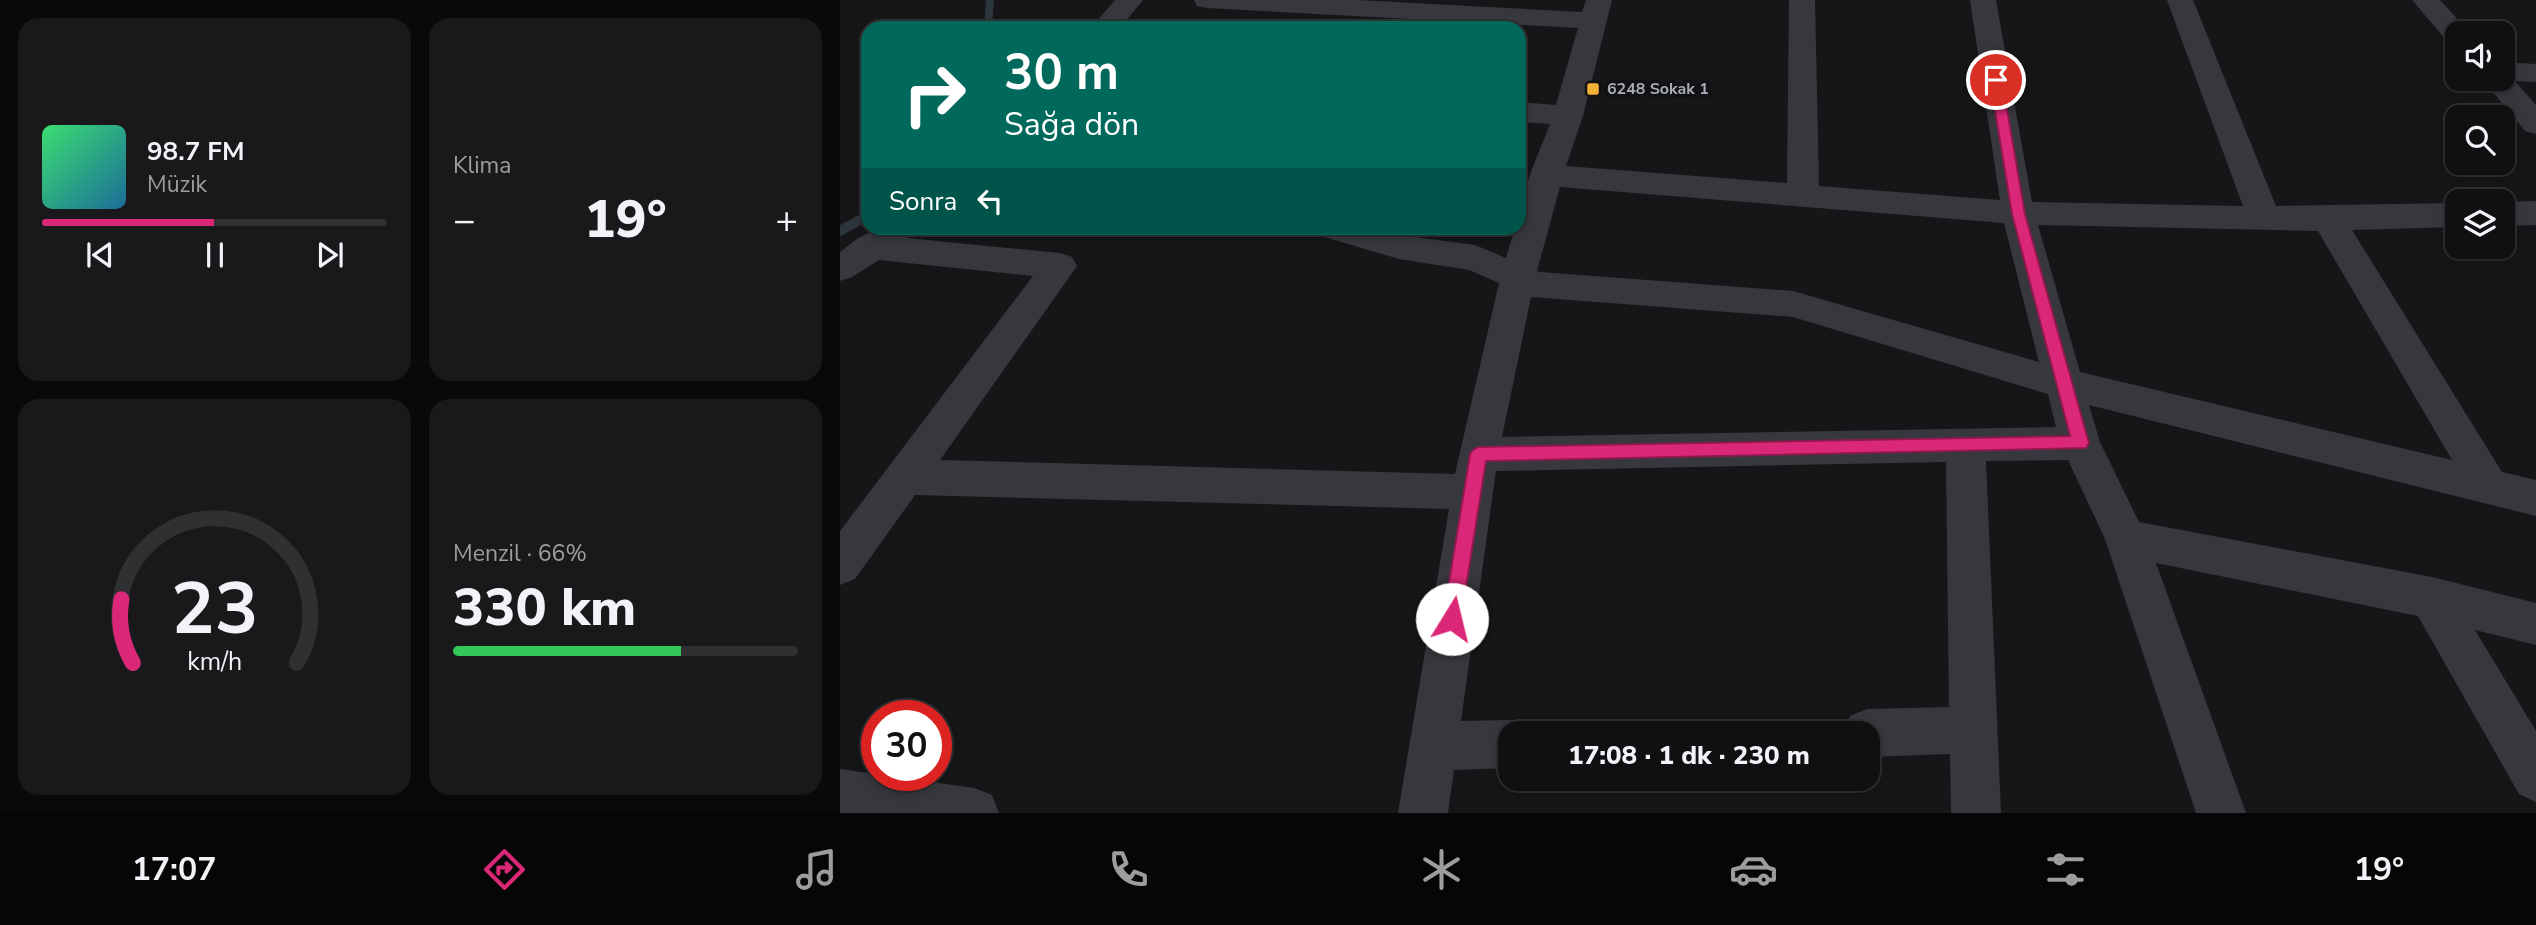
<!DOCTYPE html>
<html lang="tr">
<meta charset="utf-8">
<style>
body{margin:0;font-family:"Nunito Sans",sans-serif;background:#19191b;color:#f1f3f6;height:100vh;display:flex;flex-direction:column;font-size:26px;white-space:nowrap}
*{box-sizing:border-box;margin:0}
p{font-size:23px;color:#9c9d9f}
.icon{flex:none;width:38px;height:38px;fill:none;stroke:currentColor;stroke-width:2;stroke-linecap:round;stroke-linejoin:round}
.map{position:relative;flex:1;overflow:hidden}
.side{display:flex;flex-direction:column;gap:18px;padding:18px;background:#09090a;width:840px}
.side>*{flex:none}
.banner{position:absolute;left:21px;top:21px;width:665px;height:214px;border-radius:21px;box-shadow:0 4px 10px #0003,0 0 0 2px #303032;background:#00695c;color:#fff;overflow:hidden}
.tools{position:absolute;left:1605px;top:21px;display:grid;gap:14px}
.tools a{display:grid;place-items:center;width:70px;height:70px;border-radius:14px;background:#101012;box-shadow:0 4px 10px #0003,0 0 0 2px #303032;font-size:35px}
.speed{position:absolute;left:21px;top:700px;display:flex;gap:14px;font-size:35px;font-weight:700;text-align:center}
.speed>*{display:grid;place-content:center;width:91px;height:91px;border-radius:50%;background:#101012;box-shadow:0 4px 10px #0003,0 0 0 2px #303032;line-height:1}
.speed .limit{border:10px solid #d22;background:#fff;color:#111}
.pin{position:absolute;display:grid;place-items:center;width:60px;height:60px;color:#fff;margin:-30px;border:4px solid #fff;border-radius:50%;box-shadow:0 2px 7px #0007}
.me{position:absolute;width:77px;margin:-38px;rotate:9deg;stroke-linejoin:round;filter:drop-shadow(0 0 5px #0008)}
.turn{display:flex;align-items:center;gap:24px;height:147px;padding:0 28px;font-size:32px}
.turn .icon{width:91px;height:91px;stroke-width:2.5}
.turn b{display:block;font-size:49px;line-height:60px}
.then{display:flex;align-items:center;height:66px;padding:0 28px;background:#0003;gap:14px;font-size:26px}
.big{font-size:52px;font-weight:800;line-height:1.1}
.side .tile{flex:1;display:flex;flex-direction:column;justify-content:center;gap:10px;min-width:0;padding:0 24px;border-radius:21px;background:#19191b}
.side .dial{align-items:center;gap:0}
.dial svg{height:182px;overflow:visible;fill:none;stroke:#303032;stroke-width:7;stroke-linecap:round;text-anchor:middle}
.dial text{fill:#f1f3f6;stroke:none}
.song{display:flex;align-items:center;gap:21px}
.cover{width:84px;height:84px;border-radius:10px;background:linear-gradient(135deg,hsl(140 70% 55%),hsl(200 70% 35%))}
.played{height:7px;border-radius:4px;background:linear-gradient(90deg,#db2777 50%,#303032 50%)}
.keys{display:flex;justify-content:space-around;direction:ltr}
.heat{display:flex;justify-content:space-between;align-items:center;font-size:38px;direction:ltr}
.charge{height:10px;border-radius:5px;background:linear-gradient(90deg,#34c759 66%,#303032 0)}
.side .tiles{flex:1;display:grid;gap:18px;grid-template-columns:repeat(2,1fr)}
.trip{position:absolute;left:658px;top:721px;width:382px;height:70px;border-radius:21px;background:#101012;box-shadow:0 4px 10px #0003,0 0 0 2px #303032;font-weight:800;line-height:70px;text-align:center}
.tabs{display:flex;height:112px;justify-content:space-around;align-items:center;background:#060607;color:#9c9d9f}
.tabs .icon{width:49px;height:49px}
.tabs .active{color:#db2777}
.tabs b{font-size:32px;color:#f1f3f6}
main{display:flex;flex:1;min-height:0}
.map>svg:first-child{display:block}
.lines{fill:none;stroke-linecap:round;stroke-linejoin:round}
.stream-far1{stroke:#2c353c;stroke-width:8}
.stream{stroke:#2c353c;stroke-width:10}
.street{fill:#37383d;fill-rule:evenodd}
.route{fill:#db2777;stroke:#8e194d;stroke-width:2}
.poi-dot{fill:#f2b134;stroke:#111113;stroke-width:2.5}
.labels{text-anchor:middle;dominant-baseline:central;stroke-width:7;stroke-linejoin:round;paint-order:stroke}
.far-poi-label{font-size:16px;font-weight:bold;fill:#a8adb8;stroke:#111113;text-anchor:start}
</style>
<main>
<section class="side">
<div class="tiles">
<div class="tile">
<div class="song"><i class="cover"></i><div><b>98.7 FM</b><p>Müzik</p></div></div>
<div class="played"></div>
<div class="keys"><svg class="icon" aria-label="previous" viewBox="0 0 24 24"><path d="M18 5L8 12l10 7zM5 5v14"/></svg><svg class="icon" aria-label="pause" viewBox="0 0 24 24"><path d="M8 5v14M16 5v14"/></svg><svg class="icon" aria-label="next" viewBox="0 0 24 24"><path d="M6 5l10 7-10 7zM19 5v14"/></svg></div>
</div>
<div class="tile"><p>Klima</p>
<div class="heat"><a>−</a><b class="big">19°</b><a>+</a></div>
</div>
<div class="tile dial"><svg viewBox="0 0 100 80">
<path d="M14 69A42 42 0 1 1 86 69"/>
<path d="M14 69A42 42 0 0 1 9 41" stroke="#db2777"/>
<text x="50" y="56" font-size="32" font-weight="700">23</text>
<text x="50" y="72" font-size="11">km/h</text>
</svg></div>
<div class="tile"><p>Menzil · 66%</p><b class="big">330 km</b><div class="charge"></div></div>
</div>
</section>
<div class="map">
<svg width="1696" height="813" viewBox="0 0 1696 813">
<rect width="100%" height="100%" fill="#161618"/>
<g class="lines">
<path class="stream-far1" d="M148 28 150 0
M22 218 28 215"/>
<path class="stream" d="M0 231 25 217"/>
<path class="street" d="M275 0H303L280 28H251Z
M354 0H517L742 12 746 0H772L743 116 726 166 947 183 949 0H975L979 186 1160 200 1130 0H1156L1192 202 1403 206 1327 0H1353L1436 206 1617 203V227L1512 230 1662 472 1696 480V516L1249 405 1260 442 1299 522 1592 577 1696 603V645L1635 630 1696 731V802L1679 794 1578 616 1316 563 1406 813H1356L1265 539 1228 460 1146 461 1161 813H1111L1110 754 1027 757V733H1003L1010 716 1027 709 1109 707 1106 462 656 471 621 721 670 720 687 727 690 733H670V768L614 770 608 813H558L609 509 75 495 15 579 0 585V531L193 276 39 260 12 277 0 281V252L18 238 40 228H64L67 238 220 253 232 257 237 266 100 460 615 474 659 283 629 270 559 259 481 236 476 228H533L559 235 635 245 666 258 675 228H679C679 193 698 156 710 124L679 122V102L716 105 738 28 367 8 357 6ZM720 187 1164 223 1199 362 953 291 700 272 697 271ZM1198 225 1478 231 1612 460 1240 372ZM691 297 953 317 1208 394 1216 427 662 437Z
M1572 0H1600L1630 33H1617V43L1607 41Z
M1662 62 1696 64V82L1675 81 1696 105V134L1685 131 1642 79H1662Z
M1696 201V225L1662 226V202Z
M0 769 134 788 152 795 159 813H0Z"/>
</g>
<path class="route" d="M1156 76 1162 80 1185 214 1249 443 1246 448 646 461 621 619 618 625 612 628 605 625 603 619 630 454 633 450 638 447 1230 436 1172 214 1150 80Z"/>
<rect class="poi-dot" x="746" y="82" width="14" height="14" rx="3.5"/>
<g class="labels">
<g class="far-poi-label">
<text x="767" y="89">6248 Sokak 1</text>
</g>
</g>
</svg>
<div class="tools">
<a><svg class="icon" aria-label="sound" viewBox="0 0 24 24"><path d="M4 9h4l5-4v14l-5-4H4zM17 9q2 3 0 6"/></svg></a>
<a><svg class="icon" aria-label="search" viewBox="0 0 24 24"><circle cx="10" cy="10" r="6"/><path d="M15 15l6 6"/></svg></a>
<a><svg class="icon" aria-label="layers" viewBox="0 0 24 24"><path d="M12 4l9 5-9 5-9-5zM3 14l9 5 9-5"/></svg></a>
</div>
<div class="speed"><div class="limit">30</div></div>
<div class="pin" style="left:1156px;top:80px;background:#d93025"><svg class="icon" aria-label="arrive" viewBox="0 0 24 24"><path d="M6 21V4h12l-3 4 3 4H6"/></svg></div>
<svg class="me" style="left:612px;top:619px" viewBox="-20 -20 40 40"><circle r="19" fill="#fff"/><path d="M0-13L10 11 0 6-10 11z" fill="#db2777"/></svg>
<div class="trip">17:08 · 1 dk · 230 m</div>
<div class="banner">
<div class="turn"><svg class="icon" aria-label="right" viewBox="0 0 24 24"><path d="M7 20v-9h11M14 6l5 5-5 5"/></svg><div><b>30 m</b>Sağa dön</div></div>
<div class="then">Sonra<svg class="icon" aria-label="left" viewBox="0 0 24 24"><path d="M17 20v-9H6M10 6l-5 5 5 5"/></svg></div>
</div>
</div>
</main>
<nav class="tabs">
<b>17:07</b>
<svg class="icon active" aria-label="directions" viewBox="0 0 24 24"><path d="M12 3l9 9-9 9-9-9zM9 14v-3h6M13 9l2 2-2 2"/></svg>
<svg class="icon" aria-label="music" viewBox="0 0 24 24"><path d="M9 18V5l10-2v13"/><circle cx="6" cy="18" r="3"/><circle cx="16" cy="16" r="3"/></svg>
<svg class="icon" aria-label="phone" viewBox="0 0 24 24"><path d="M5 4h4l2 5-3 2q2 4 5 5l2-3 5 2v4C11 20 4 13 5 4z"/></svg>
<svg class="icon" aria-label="climate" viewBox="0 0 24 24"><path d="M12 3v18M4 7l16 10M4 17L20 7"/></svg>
<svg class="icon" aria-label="car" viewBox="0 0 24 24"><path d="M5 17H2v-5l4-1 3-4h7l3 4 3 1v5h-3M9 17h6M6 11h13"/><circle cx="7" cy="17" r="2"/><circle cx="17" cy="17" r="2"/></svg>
<svg class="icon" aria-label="filters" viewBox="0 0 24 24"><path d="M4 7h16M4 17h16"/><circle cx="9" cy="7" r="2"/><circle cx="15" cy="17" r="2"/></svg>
<b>19°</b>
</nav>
